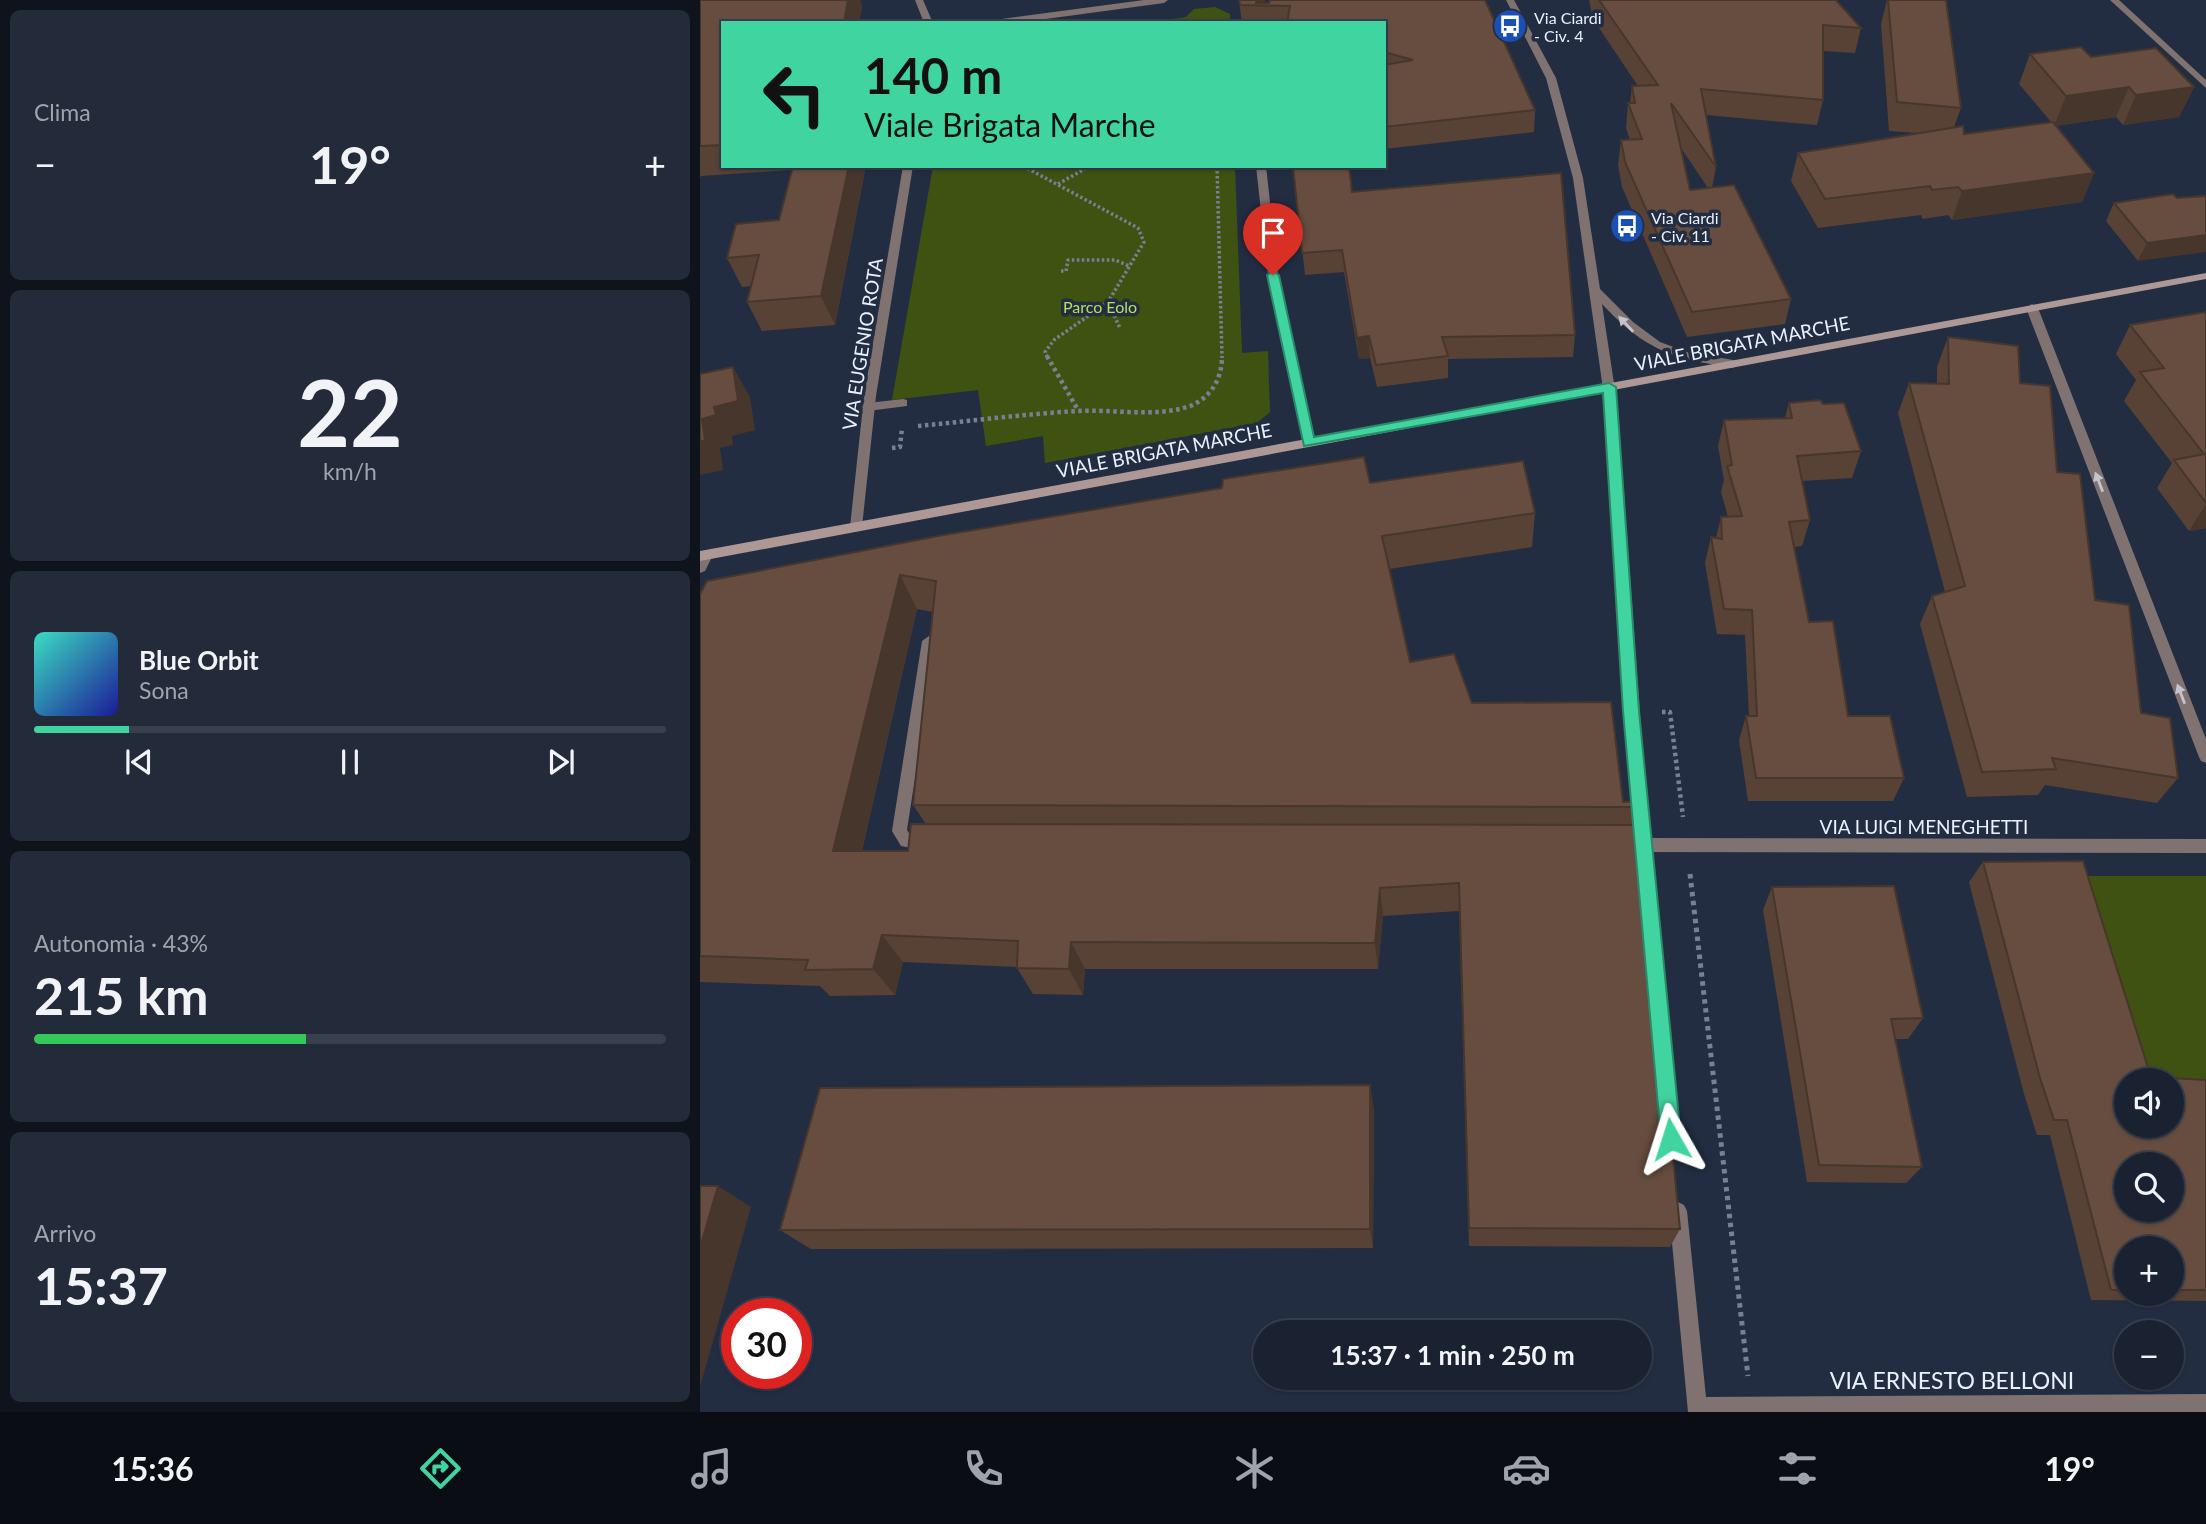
<!DOCTYPE html>
<html lang="it">
<meta charset="utf-8">
<style>
body{margin:0;font-family:Lato,sans-serif;background:#232a3a;color:#f1f3f6;height:100vh;display:flex;flex-direction:column;font-size:26px;white-space:nowrap}
*{box-sizing:border-box;margin:0}
p{font-size:23px;color:#9fa4ac}
.icon{flex:none;width:38px;height:38px;fill:none;stroke:currentColor;stroke-width:2;stroke-linecap:round;stroke-linejoin:round}
.map{position:relative;flex:1;overflow:hidden}
.sheet{display:flex;flex-direction:column;gap:10px;padding:10px;background:#0e131c;width:700px}
.sheet>*{flex:none}
.hud{position:absolute;left:21px;top:21px;width:665px;height:147px;border-radius:0px;box-shadow:0 2px 5px #0004,0 0 0 2px #383f4d;background:#40d4a1;color:#111;overflow:hidden}
.fabs{position:absolute;left:1414px;top:1068px;display:grid;gap:14px}
.fabs a{display:grid;place-items:center;width:70px;height:70px;border-radius:50%;background:#1a2232;box-shadow:0 2px 5px #0004,0 0 0 2px #383f4d;font-size:35px}
.speed{position:absolute;left:21px;top:1298px;display:flex;gap:14px;font-size:35px;font-weight:700;text-align:center}
.speed>*{display:grid;place-content:center;width:91px;height:91px;border-radius:50%;background:#1a2232;box-shadow:0 2px 5px #0004,0 0 0 2px #383f4d;line-height:1}
.speed .limit{border:10px solid #d22;background:#fff;color:#111}
.pin{position:absolute;display:grid;place-items:center;width:60px;height:60px;color:#fff;margin:-72px -30px;border-radius:50% 50% 50% 0;rotate:-45deg;box-shadow:0 0 7px #0007}
.pin .icon{rotate:45deg}
.me{position:absolute;width:77px;margin:-38px;rotate:354deg;stroke-linejoin:round;filter:drop-shadow(0 0 5px #0008)}
.turn{display:flex;align-items:center;gap:24px;height:147px;padding:0 28px;font-size:32px}
.turn .icon{width:91px;height:91px;stroke-width:2.5}
.turn b{display:block;font-size:49px;line-height:60px}
.big{font-size:52px;font-weight:700;line-height:1.1}
.sheet .tile{flex:1;display:flex;flex-direction:column;justify-content:center;gap:10px;min-width:0;padding:0 24px;border-radius:10px;background:#232a3a}
.sheet .dial{align-items:center;gap:0}
.dial b{font-size:91px;line-height:1}
.song{display:flex;align-items:center;gap:21px}
.cover{width:84px;height:84px;border-radius:10px;background:linear-gradient(135deg,hsl(170 70% 55%),hsl(240 70% 35%))}
.played{height:7px;border-radius:4px;background:linear-gradient(90deg,#40d4a1 15%,#383f4d 15%)}
.keys{display:flex;justify-content:space-around;direction:ltr}
.heat{display:flex;justify-content:space-between;align-items:center;font-size:38px;direction:ltr}
.charge{height:10px;border-radius:5px;background:linear-gradient(90deg,#34c759 43%,#383f4d 0)}
.trip{position:absolute;left:553px;top:1320px;width:399px;height:70px;border-radius:35px;background:#1a2232;box-shadow:0 2px 5px #0004,0 0 0 2px #383f4d;font-weight:700;line-height:70px;text-align:center}
.tab-bar{display:flex;height:112px;justify-content:space-around;align-items:center;background:#0a0e14;color:#9fa4ac}
.tab-bar .icon{width:49px;height:49px}
.tab-bar .selected{color:#40d4a1}
.tab-bar b{font-size:32px;color:#f1f3f6}
main{display:flex;flex:1;min-height:0}
.map>svg:first-child{display:block}
.green{fill:#405212}
.lines{fill:none;stroke-linecap:round;stroke-linejoin:round}
.path-far2{stroke:#788193;stroke-width:3.5;stroke-dasharray:2.5 2.5;stroke-linecap:butt}
.path-far1{stroke:#788193;stroke-width:4.5;stroke-dasharray:3.5 3.5;stroke-linecap:butt}
.path{stroke:#788193;stroke-width:5;stroke-dasharray:4.5 4.5;stroke-linecap:butt}
.lane{fill:#807270;fill-rule:evenodd}
.street{fill:#807270;fill-rule:evenodd}
.secondary{fill:#ae9895;fill-rule:evenodd}
.wall{fill:#584236;fill-rule:evenodd}
.shaded-wall{fill:#47362c}
.building{fill:#664d3f;stroke:#47362c;stroke-width:2;fill-rule:evenodd}
.oneway{fill:#c4c4cc}
.route{fill:#40d4a1;stroke:#2a8a69;stroke-width:2}
.labels{text-anchor:middle;dominant-baseline:central;stroke-width:7;stroke-linejoin:round;paint-order:stroke}
.far-poi-label{font-size:16px;fill:#e9f0fe;stroke:#232d42;text-anchor:start}
.far-park-label{font-size:16px;fill:#b8de62;stroke:#232d42}
.street-label{font-size:19px;fill:#e9f0fe;stroke:#232d42}
.near-street-label{font-size:23px;fill:#e9f0fe;stroke:#232d42}
</style>
<main>
<section class="sheet">
<div class="tile"><p>Clima</p>
<div class="heat"><a>−</a><b class="big">19°</b><a>+</a></div>
</div>
<div class="tile dial"><b>22</b><p>km/h</p></div>
<div class="tile">
<div class="song"><i class="cover"></i><div><b>Blue Orbit</b><p>Sona</p></div></div>
<div class="played"></div>
<div class="keys"><svg class="icon" aria-label="previous" viewBox="0 0 24 24"><path d="M18 5L8 12l10 7zM5 5v14"/></svg><svg class="icon" aria-label="pause" viewBox="0 0 24 24"><path d="M8 5v14M16 5v14"/></svg><svg class="icon" aria-label="next" viewBox="0 0 24 24"><path d="M6 5l10 7-10 7zM19 5v14"/></svg></div>
</div>
<div class="tile"><p>Autonomia · 43%</p><b class="big">215 km</b><div class="charge"></div></div>
<div class="tile"><p>Arrivo</p><b class="big">15:37</b></div>
</section>
<div class="map">
<svg width="1506" height="1412" viewBox="0 0 1506 1412">
<rect width="100%" height="100%" fill="#232d42"/>
<path class="green" d="M515 7 530 14V23H445L486 17 494 9Z
M233 166H535L542 353 568 351 570 412 557 423 345 463 343 436 286 446 278 390 192 400Z
M1366 876H1506V1096L1472 1080H1428Z"/>
<g class="lines">
<path class="path-far2" d="M323 166 438 228 444 242 408 302 354 340 345 352 348 358
M517 166 522 358
M358 184 390 166
M361 271H366L368 260H415L429 266
M408 302 420 328"/>
<path class="path-far1" d="M347 356 378 410
M218 426C271 421 325 414 378 411 414 409 455 418 490 406 512 397 522 378 522 356
M192 448 200 447 202 428
M962 712H970L983 817"/>
<path class="path" d="M990 874 1048 1376"/>
<path class="lane" d="M203 399 207 400V406L168 411 162 407 168 403Z"/>
<path class="street" d="M215 0H223L233 23H224Z
M444 0H468L464 3 316 23H290L294 20Z
M806 0H814L856 78 883 178 900 289 933 322 960 342 987 352 1033 360 1039 364 1033 368C972 358 946 351 902 304L918 410 949 838 1506 839V853L926 852 921 850 918 845 921 840 934 838 906 410 873 178 846 78Z
M1410 0H1419L1506 80V88Z
M203 166H213L176 396 162 527 156 532 150 527 164 396Z
M556 166H566L578 274 615 443 609 447 603 443 568 274Z
M1332 304 1338 308 1506 739V763L1501 761 1499 757 1326 308Z
M7 550 13 555 5 571 0 573V556L2 552Z
M229 636 236 641 207 830 210 835 232 839 234 844 232 849 227 851 201 846 192 831 222 641Z
M978 1202 984 1205 987 1211 1006 1397 1506 1394V1412H988L969 1211 972 1205Z"/>
<path class="secondary" d="M1506 273V279L0 561V551Z"/>
</g>
<path class="wall" d="M0 0H160L162 6 159 23H23V166H166L135 325 62 331 47 302 51 286 42 287 27 258 79 220 92 170 1 176 0 178Z
M539 0 564 3 785 0 835 110 834 132 684 149V23H542Z
M889 0H1136L1161 28 1155 53 1123 51V100L1117 125 1006 115 1016 167 1012 188 1091 299 1085 324 987 337 922 187 918 165 921 140H930L926 128 928 103H930L932 86H938L893 19ZM981 148 1008 188 990 190Z
M1187 0H1246L1261 108 1254 127 1264 134 1352 123 1319 84 1330 54 1391 57 1494 87 1479 117 1423 125 1416 117 1355 126 1394 173 1382 202 1252 220 1248 215 1223 219 1221 215 1118 228 1091 181 1098 153 1217 133 1189 131 1181 24Z
M593 166 652 192 875 335 873 357 748 359V378L677 387 670 358 659 359 644 272 605 275Z
M1473 194 1438 261 1406 221 1414 203Z
M1506 312V528L1489 531 1457 488 1472 463 1424 401 1436 380 1416 354 1430 325Z
M1248 337 1320 383 1357 472 1395 600 1441 713 1478 778 1457 803 1345 785 1338 795 1267 797 1220 624 1232 596 1245 592 1198 413 1209 383 1237 384V367Z
M1089 403 1123 404 1161 451 1152 478 1102 481 1110 520 1102 546 1094 547 1109 622 1148 716 1204 778 1193 801H1048L1039 740 1046 716H1049L1045 635 1017 634 1005 563 1011 537 1016 538 1021 517H1028L1021 492 1024 480 1018 446 1024 420 1085 418Z
M670 483 835 513 832 547 689 569 710 662 923 802 940 807 936 825 980 1229 970 1247 769 1246 759 911 683 916 678 969H385L383 995 333 994 317 968V967L203 962 195 995 130 996 120 986 0 982V594ZM217 609 233 612 213 805 226 824 208 851H162Z
M1283 862 1451 1077 1506 1080V1301L1391 1300 1350 1135H1337L1324 1094 1269 882ZM1426 1248H1472V1293H1426Z
M1072 887 1223 1018 1208 1039H1195L1222 1167 1206 1183 1107 1182 1063 910Z
M674 1109 673 1248 111 1249 80 1230Z"/>
<path class="shaded-wall" d="M148 0H160L162 6 159 23H144Z
M557 0H565L564 5H557Z
M1429 87 1416 117 1354 126 1366 96Z
M1494 87 1479 117 1423 125 1436 95Z
M149 166H166L135 325 121 296Z
M1394 173 1382 202 1252 220 1262 191Z
M1506 235V252L1438 261 1447 243Z
M669 336 670 358 659 359 657 338Z
M33 367 50 397 55 430 32 436 33 445 20 448 23 470 0 475V442L2 419Z
M1506 504V528L1489 531Z
M200 575 217 609 155 880 133 851Z
M680 888 683 916 678 969 675 943Z
M182 935 203 962 195 995 173 969Z
M371 942 385 969 383 995 369 969Z
M670 1085 674 1109 673 1248 670 1229Z
M18 1186 51 1207 0 1387V1248Z"/>
<path class="building" d="M0 0H148L144 23H23V145L0 146Z
M539 0H557L556 3H569L570 0H785L835 110 684 127V65L713 60 684 52V23H587L590 6 540 5Z
M899 0H1136L1161 28 1123 25V100L1001 89 1016 167 971 103 990 190 1034 185 1091 299 992 312 925 162 921 140 942 139 928 103H935L932 86 958 85Z
M1188 0H1246L1261 108 1197 102Z
M1381 47 1391 57 1456 48 1494 87 1436 95 1429 87 1366 96 1330 54Z
M1353 122 1394 173 1262 191 1258 187 1232 190 1230 186 1125 199 1098 153 1263 126 1264 134Z
M93 166H149L121 296 47 302 59 255 27 258 36 224 79 220Z
M593 166H649L652 192 861 173 875 335 742 337 748 356 676 365 669 336 657 338 642 250 602 253Z
M1473 194 1477 198 1506 196V235L1447 243 1414 203Z
M1506 312V503L1474 460 1504 454 1440 372 1464 368 1430 325Z
M1248 337 1318 346 1320 383 1350 386 1357 472 1380 474 1395 600 1429 605 1441 713 1470 718 1478 778 1352 758 1356 769 1282 772 1232 596 1265 586 1209 383 1249 384Z
M33 367 38 401 14 407 16 415 2 419 5 440 0 442V374Z
M1120 400 1123 404 1144 403 1161 451 1097 456 1110 520 1089 522 1109 622 1133 621 1148 716H1190L1204 778H1056L1046 716H1057L1052 610 1024 609 1011 537 1022 539 1021 517 1042 516 1027 466 1032 465 1024 420 1092 418 1089 403Z
M664 457 670 483 823 461 835 513 682 536 710 662 754 654 772 703 911 702 923 802 939 801 940 807 213 805 236 581 200 575 133 851H208L211 824 941 825 980 1229 769 1228 759 883 680 888 675 943 371 942 369 969 317 968 318 941 182 935 173 969 105 970 108 960 0 956V594L7 581 238 536 522 488 523 479Z
M1383 861 1451 1077 1506 1080V1290H1472V1248H1426V1290H1411L1367 1120H1354L1340 1078 1283 862ZM1426 1080H1472V1125H1426ZM1426 1164H1472V1209H1426Z
M1194 886 1223 1018 1191 1019 1222 1167 1119 1165 1072 887Z
M670 1085V1229L80 1230 120 1088Z
M0 1186H18L0 1248Z"/>
<defs><path id="oneway-solid" d="M-6-.8H1V-3.2L6.5 0L1 3.2V.8H-6Z" transform="scale(1.75)"/></defs>
<g class="oneway">
<use href="#oneway-solid" transform="translate(926 324) rotate(-133)"/>
<use href="#oneway-solid" transform="translate(1399 482) rotate(-111)"/>
<use href="#oneway-solid" transform="translate(1481 694) rotate(-111)"/>
</g>
<path class="route" d="M573 271 579 275 614 437 909 383 916 387 939 711 981 1139 978 1146 971 1149 964 1146 961 1139 923 711 903 393 604 446 567 275Z"/>
<defs>
<g id="bus-disc" transform="scale(1.75)"><circle r="9.5" fill="#1a4fb4" stroke="#232d42"/><path d="M-5-6H5V4H4V6H2V4H-2V6H-4V4H-5ZM-3.5-4V0h7V-4ZM-3.5 1.2v1.5H-2V1.2ZM2 1.2v1.5H3.5V1.2Z" fill="#fff"/></g>
</defs>
<g fill-rule="evenodd">
<use href="#bus-disc" x="810" y="26"/>
<use href="#bus-disc" x="927" y="226"/>
</g>
<g class="labels">
<g class="far-poi-label">
<text x="834" y="17">Via Ciardi<tspan x="834" dy="18">- Civ. 4</tspan></text>
<text x="951" y="217">Via Ciardi<tspan x="951" dy="18">- Civ. 11</tspan></text>
</g>
<g class="far-park-label">
<text x="400" y="306">Parco Eolo</text>
</g>
<g class="street-label">
<text transform="translate(1042 343) rotate(-11)">VIALE BRIGATA MARCHE</text>
<text transform="translate(162 344) rotate(-81)">VIA EUGENIO ROTA</text>
<text transform="translate(464 450) rotate(-11)">VIALE BRIGATA MARCHE</text>
<text x="1224" y="826">VIA LUIGI MENEGHETTI</text>
</g>
<g class="near-street-label">
<text x="1252" y="1380">VIA ERNESTO BELLONI</text>
</g>
</g>
</svg>
<div class="fabs">
<a><svg class="icon" aria-label="sound" viewBox="0 0 24 24"><path d="M4 9h4l5-4v14l-5-4H4zM17 9q2 3 0 6"/></svg></a>
<a><svg class="icon" aria-label="search" viewBox="0 0 24 24"><circle cx="10" cy="10" r="6"/><path d="M15 15l6 6"/></svg></a>
<a>+</a>
<a>−</a>
</div>
<div class="speed"><div class="limit">30</div></div>
<div class="pin" style="left:573px;top:275px;background:#d93025"><svg class="icon" aria-label="arrive" viewBox="0 0 24 24"><path d="M6 21V4h12l-3 4 3 4H6"/></svg></div>
<svg class="me" style="left:971px;top:1139px" viewBox="-20 -20 40 40"><path d="M0-17L14 15 0 8-14 15z" fill="#40d4a1" stroke="#fff" stroke-width="4"/></svg>
<div class="trip">15:37 · 1 min · 250 m</div>
<div class="hud">
<div class="turn"><svg class="icon" aria-label="left" viewBox="0 0 24 24"><path d="M17 20v-9H6M10 6l-5 5 5 5"/></svg><div><b>140 m</b>Viale Brigata Marche</div></div>
</div>
</div>
</main>
<nav class="tab-bar">
<b>15:36</b>
<svg class="icon selected" aria-label="directions" viewBox="0 0 24 24"><path d="M12 3l9 9-9 9-9-9zM9 14v-3h6M13 9l2 2-2 2"/></svg>
<svg class="icon" aria-label="music" viewBox="0 0 24 24"><path d="M9 18V5l10-2v13"/><circle cx="6" cy="18" r="3"/><circle cx="16" cy="16" r="3"/></svg>
<svg class="icon" aria-label="phone" viewBox="0 0 24 24"><path d="M5 4h4l2 5-3 2q2 4 5 5l2-3 5 2v4C11 20 4 13 5 4z"/></svg>
<svg class="icon" aria-label="climate" viewBox="0 0 24 24"><path d="M12 3v18M4 7l16 10M4 17L20 7"/></svg>
<svg class="icon" aria-label="car" viewBox="0 0 24 24"><path d="M5 17H2v-5l4-1 3-4h7l3 4 3 1v5h-3M9 17h6M6 11h13"/><circle cx="7" cy="17" r="2"/><circle cx="17" cy="17" r="2"/></svg>
<svg class="icon" aria-label="filters" viewBox="0 0 24 24"><path d="M4 7h16M4 17h16"/><circle cx="9" cy="7" r="2"/><circle cx="15" cy="17" r="2"/></svg>
<b>19°</b>
</nav>
